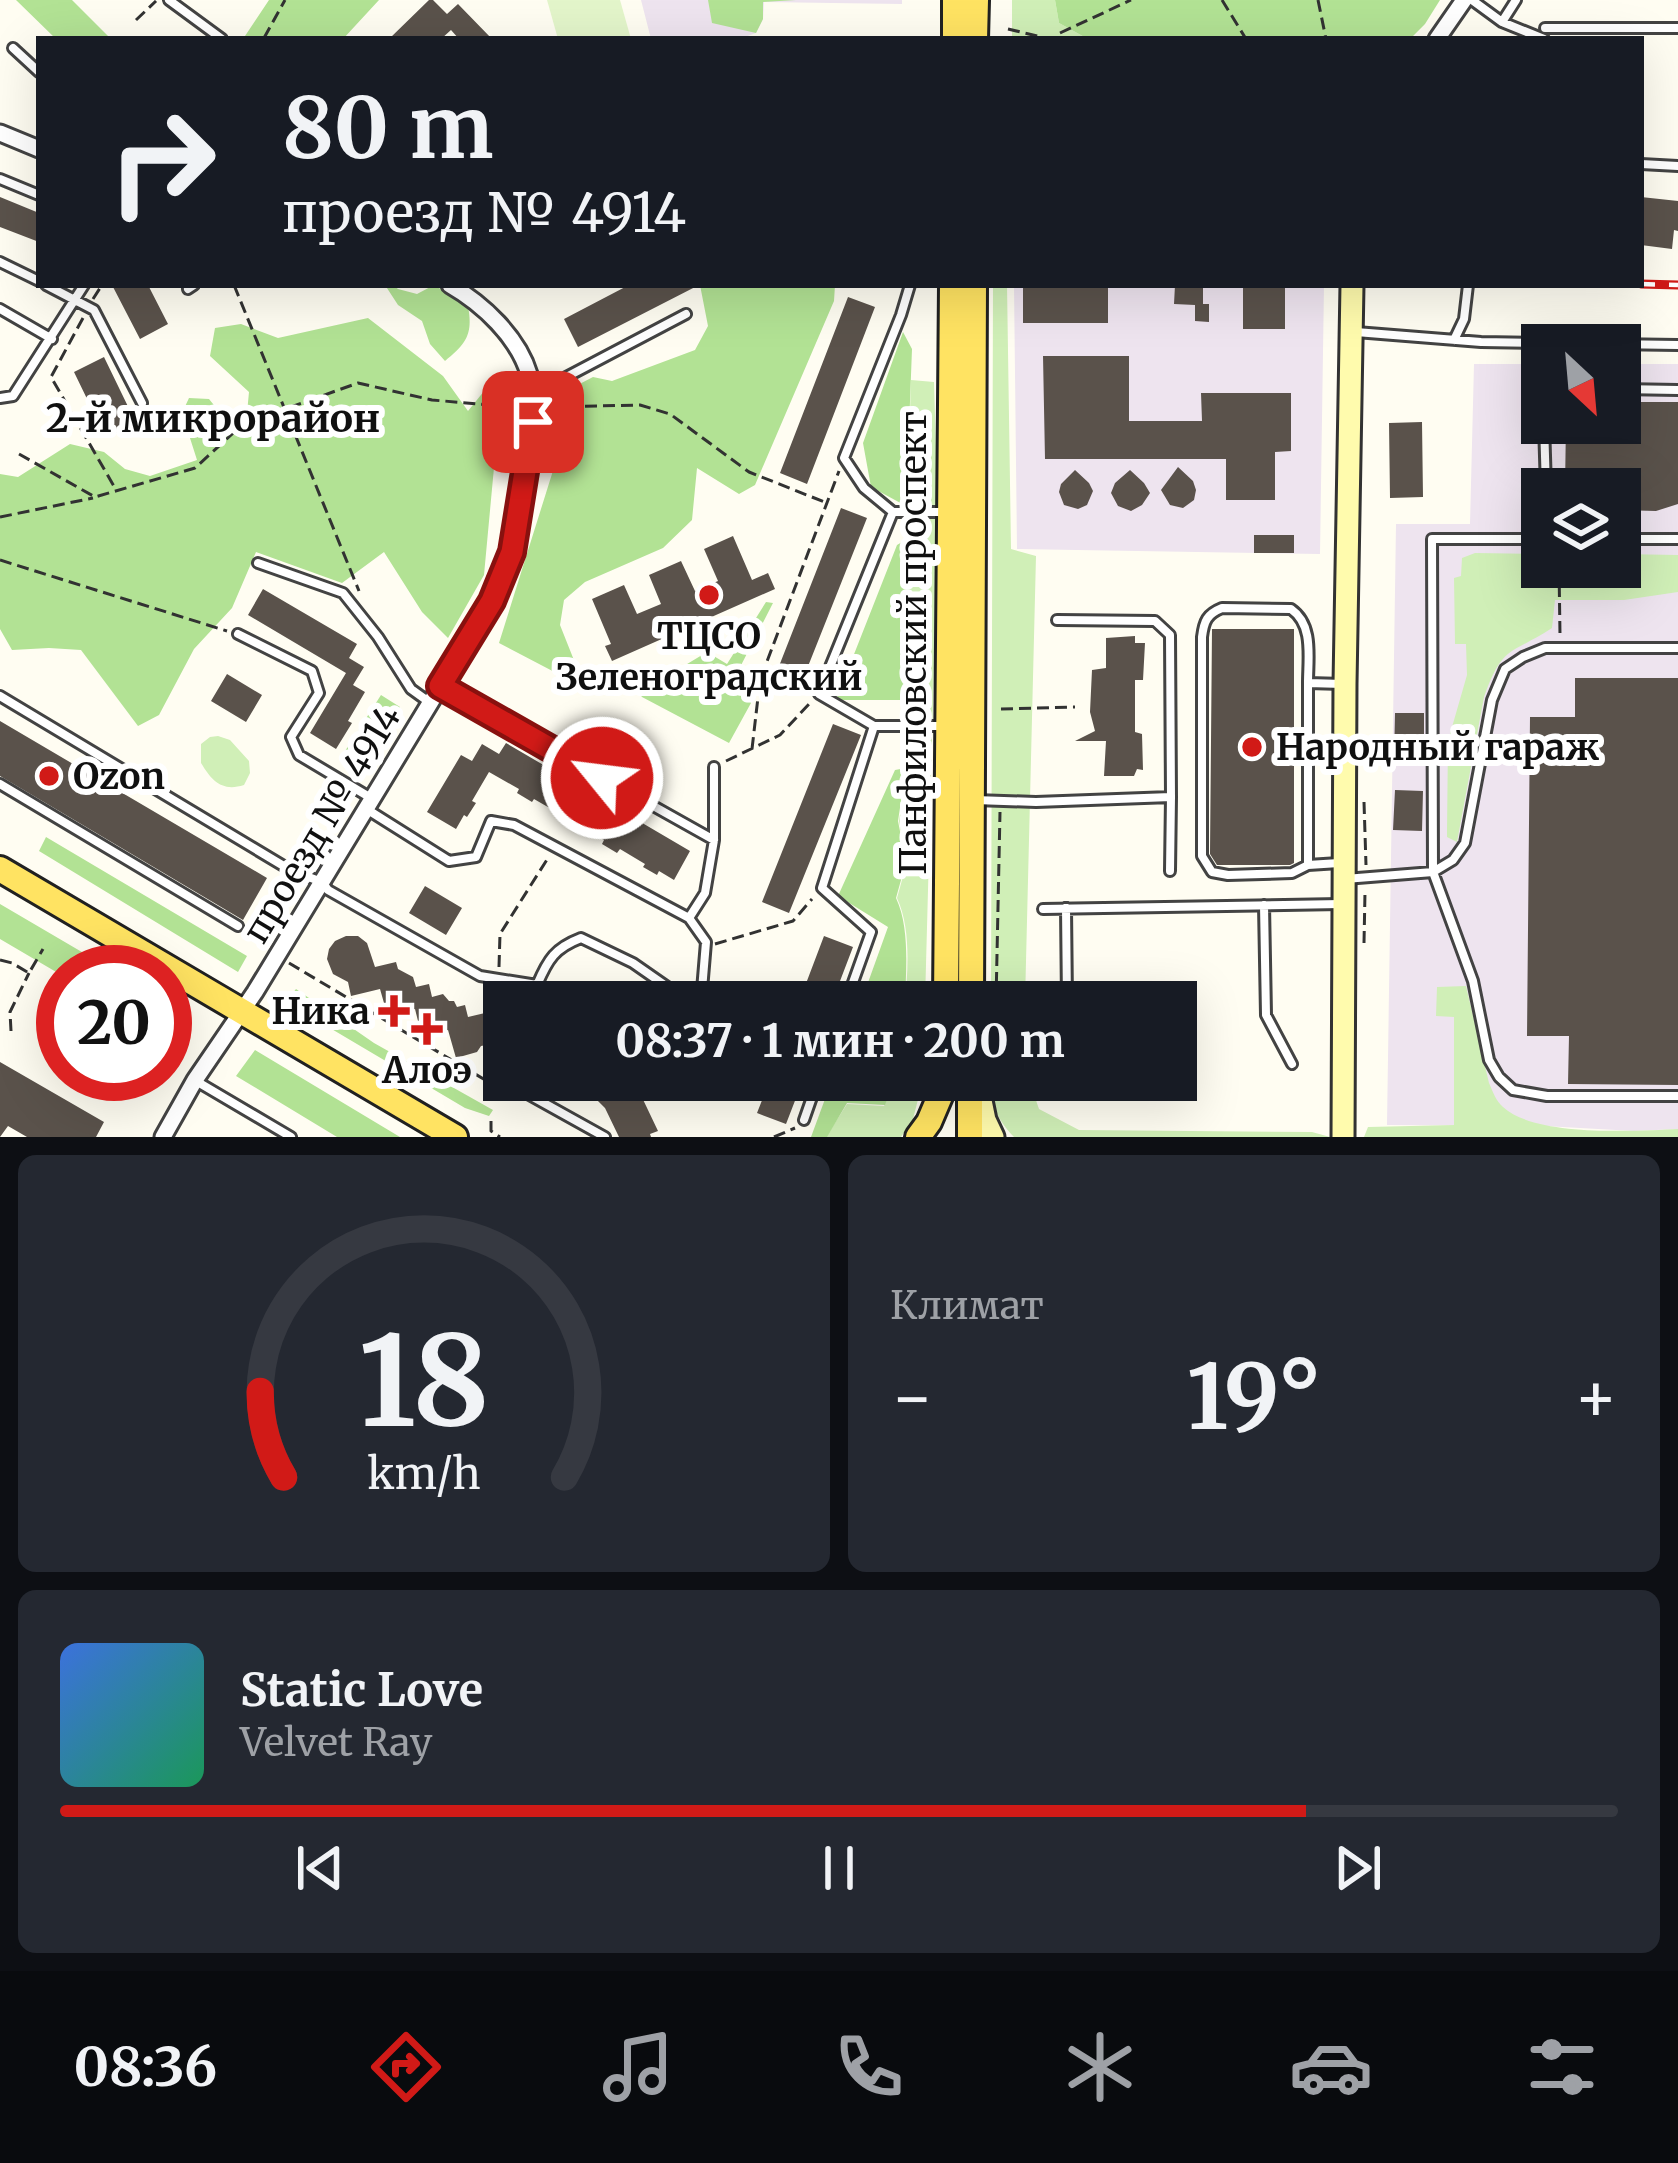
<!DOCTYPE html>
<html lang="ru">
<meta charset="utf-8">
<style>
body{margin:0;font-family:Merriweather,serif;background:#242831;color:#f1f3f6;height:100vh;display:flex;flex-direction:column;font-size:45px;white-space:nowrap}
*{box-sizing:border-box;margin:0}
p{font-size:39px;color:#9ea1a6}
.icon{flex:none;width:66px;height:66px;fill:none;stroke:currentColor;stroke-width:2;stroke-linecap:round;stroke-linejoin:round}
.map{position:relative;height:1137px;overflow:hidden}
.panel{display:flex;flex-direction:column;gap:18px;padding:18px;background:#0d0f14;flex:1}
.panel>*{flex:none}
.top-card{position:absolute;left:36px;top:36px;width:1608px;height:252px;border-radius:0px;box-shadow:0 12px 48px #0002;background:#171b24;color:#f1f3f6;overflow:hidden}
.needle{width:78px;rotate:154deg}
.fabs{position:absolute;left:1521px;top:324px;display:grid;gap:24px}
.fabs a{display:grid;place-items:center;width:120px;height:120px;border-radius:0px;background:#171b24;box-shadow:0 12px 48px #0002;font-size:60px}
.speed{position:absolute;left:36px;top:945px;display:flex;gap:24px;font-size:60px;font-weight:700;text-align:center}
.speed>*{display:grid;place-content:center;width:156px;height:156px;border-radius:50%;background:#171b24;box-shadow:0 12px 48px #0002;line-height:1}
.speed .limit{border:18px solid #d22;background:#fff;color:#111}
.pin{position:absolute;display:grid;place-items:center;width:102px;height:102px;color:#fff;margin:-51px;border-radius:24px;box-shadow:0 6px 18px #0006}
.me{position:absolute;width:132px;margin:-66px;rotate:299deg;stroke-linejoin:round;filter:drop-shadow(0 0 9px #0008)}
.turn{display:flex;align-items:center;gap:42px;height:252px;padding:0 48px;font-size:54px}
.turn .icon{width:156px;height:156px;stroke-width:2.5}
.turn b{display:block;font-size:84px;line-height:102px}
.big{font-size:90px;font-weight:700;line-height:1.1}
.panel .tile{flex:1;display:flex;flex-direction:column;justify-content:center;gap:18px;min-width:0;padding:0 42px;border-radius:18px;background:#242831}
.panel .dial{align-items:center;gap:0}
.dial svg{height:312px;overflow:visible;fill:none;stroke:#363941;stroke-width:7;stroke-linecap:round;text-anchor:middle}
.dial text{fill:#f1f3f6;stroke:none}
.song{display:flex;align-items:center;gap:36px}
.cover{width:144px;height:144px;border-radius:18px;background:linear-gradient(135deg,hsl(220 70% 55%),hsl(150 70% 35%))}
.played{height:12px;border-radius:6px;background:linear-gradient(90deg,#d11a17 80%,#363941 80%)}
.keys{display:flex;justify-content:space-around;direction:ltr}
.heat{display:flex;justify-content:space-between;align-items:center;font-size:66px;direction:ltr}
.panel .tiles{flex:1;display:grid;gap:18px;grid-template-columns:1fr 1fr}
.tile:last-child{grid-column:span 2}
.trip{position:absolute;left:483px;top:981px;width:714px;height:120px;border-radius:0px;background:#171b24;box-shadow:0 12px 48px #0002;font-weight:700;line-height:120px;text-align:center}
.dock{display:flex;height:192px;justify-content:space-around;align-items:center;background:#090b0e;color:#9ea1a6}
.dock .icon{width:84px;height:84px}
.dock .current{color:#d11a17}
.dock b{font-size:54px;color:#f1f3f6}
.map>svg:first-child{display:block}
.industrial{fill:#eee4ef;fill-rule:evenodd}
.green{fill:#d0efb7}
.forest{fill:#b2e294}
.pitch{fill:#e3f5ca}
.building{fill:#5a524b}
.lines{fill:none;stroke-linecap:round;stroke-linejoin:round}
.lane-casing{stroke:#434343;stroke-width:14}
.street-casing{stroke:#434343;stroke-width:21}
.secondary-casing{stroke:#323232;stroke-width:27}
.primary-casing{stroke:#212121;stroke-width:30}
.path{stroke:#323232;stroke-width:3;stroke-dasharray:12 6;stroke-linecap:butt}
.lane{stroke:#fff;stroke-width:8}
.street{stroke:#fff;stroke-width:15}
.secondary{stroke:#fffbad;stroke-width:21}
.primary{stroke:#ffe362;stroke-width:24}
.rail-casing{stroke:#d11a17;stroke-width:9}
.rail{stroke:#fff;stroke-width:4.5;stroke-dasharray:14;stroke-linecap:butt}
.route-casing{stroke:#88110f;stroke-width:30}
.route{stroke:#d11a17;stroke-width:21}
.poi-dot{fill:#d11a17;stroke:#fff;stroke-width:4.5}
.labels{text-anchor:middle;dominant-baseline:central;stroke-width:12;stroke-linejoin:round;paint-order:stroke}
.poi-label{font-size:36px;font-weight:bold;fill:#101010;stroke:#fff}
.street-label{font-size:36px;fill:#101010;stroke:#fff}
.neighbourhood-label{font-size:39px;font-weight:bold;fill:#101010;stroke:#fff}
</style>
<div class="map">
<svg width="1678" height="1137" viewBox="0 0 1678 1137">
<rect width="100%" height="100%" fill="#fffdf2"/>
<path class="industrial" d="M641 0H902V4L764 2 763 19 756 33 739 39H651Z
M1014 285H1324L1320 554 1017 549Z
M1474 364H1542V423H1620V364H1678V1129L1634 1131 1544 1126 1387 1125 1396 524H1470ZM1542 489H1620V567H1542Z"/>
<path class="green" d="M1012 0H1055L1059 23 1088 39H1012Z
M993 285H1007L1011 549 1036 556 1025 1002H991Z
M911 380 934 382 938 517 925 1002H905C908 970 911 928 897 898L907 862 899 821 907 767 912 535 907 506Z
M1475 553 1542 554V567H1620V554L1678 555V592L1624 600H1555L1552 628C1511 655 1503 644 1484 697L1457 842 1447 837V831L1448 741 1467 675 1466 644H1455L1454 578 1461 576 1462 558Z
M218 736 230 740 249 761 250 773 244 785C222 792 212 781 201 763V744L210 737Z
M1466 986 1489 1083C1493 1092 1496 1101 1503 1107 1535 1137 1636 1131 1678 1129V1137H1364L1368 1127 1454 1125V1017L1436 1016 1437 987Z
M895 1080H923L913 1119 901 1137H826L847 1104 884 1106Z
M991 1080H1029L1039 1109 1079 1130 1312 1132 1330 1137H1014C997 1119 991 1105 991 1080Z"/>
<path class="forest" d="M16 0H72L111 39H56Z
M269 0H379L343 39H243Z
M708 0H796L763 2V19L756 33 712 23Z
M1055 0H1440L1425 24 1410 39H1088L1059 23Z
M385 285H393L398 289 417 294 434 285 468 306C473 334 467 343 445 361L430 344 422 321 398 305Z
M700 285H835L834 301 755 485 739 494 697 468 692 520 663 548 585 582 564 600 560 625 585 688 499 643 567 426 561 398 568 390 593 377 612 381 695 350 708 326Z
M368 318 443 376 468 411 497 375 514 396 496 446 484 575 448 638 422 612 384 552 342 583 256 552 232 608 194 649 159 715 138 726 81 650 49 648 12 650 0 629V474L18 477 70 444 104 452 125 469 150 476 197 460 182 413 189 398 209 399 226 420 247 413 249 392 210 356 215 328 241 324 278 338Z
M903 332 912 349 906 506 871 487 863 443Z
M912 536 908 700H836L897 545Z
M766 602 773 603 736 675 751 703 729 743 642 697 639 693 707 652 727 664Z
M381 695 400 707 360 771 340 759Z
M906 768 898 821 906 862 896 898C910 928 906 969 905 1002H861L888 927 838 896 895 770Z
M46 837 247 956 238 972 39 851Z
M0 904 116 972H63V976L0 939Z
M296 989 374 1043 493 1110 489 1116 465 1108 286 1002Z
M255 1050 400 1137H337L236 1076Z
M832 1080H894L885 1105 847 1103 827 1137H811Z"/>
<path class="pitch" d="M547 0H620L631 39H558Z"/>
<path class="building" d="M429 0H433L447 14 458 4 492 39H459L451 30 441 39H389Z
M0 197 39 213V242L0 227Z
M1641 197 1678 201V231L1674 230 1672 249 1641 245Z
M112 285H148L168 324 140 339Z
M629 285H699L578 347 564 319Z
M1023 285H1108V323H1023Z
M1175 285H1203V304H1209V322L1195 321V305L1174 304Z
M1243 285H1285V329H1243Z
M848 297 875 307 807 484 780 473Z
M1043 356H1129V421H1202L1201 393H1291V451L1275 452V500H1226V459H1045Z
M104 357 136 423 106 438 74 372Z
M1620 402H1678V504L1656 511 1620 510V489L1565 487 1566 423H1620Z
M1422 422 1423 497 1390 498 1389 423Z
M1178 467 1193 481 1196 490 1194 500 1183 508 1170 505 1161 490Z
M1075 470 1089 483 1093 491 1087 505 1078 509 1064 505 1059 492 1061 484Z
M1130 470 1144 483 1150 493 1142 505 1131 511 1118 506 1111 493 1115 483Z
M841 508 867 518 797 694 772 684Z
M1254 535H1294V553H1254Z
M733 536 752 580 768 573 775 589 612 661 605 646 611 644 592 599 624 585 637 614 661 604 649 575 681 561 695 591 718 581 704 549Z
M263 589 357 644 349 658 364 667 353 685 365 692 348 721 352 723 336 749 310 733 346 673 248 615Z
M1212 629H1294V863L1290 865H1217L1210 854Z
M1135 636V643H1145L1143 680H1135V732L1142 734 1143 770 1137 769 1134 776H1104L1106 741H1075L1095 731 1090 712 1092 670 1106 668V638Z
M227 674 262 695 246 722 211 701Z
M1575 678H1678V1085L1568 1084 1569 1036H1527L1530 717H1575Z
M1395 713H1424V759H1394Z
M0 721 267 878 243 920 0 776Z
M833 724 861 735 789 913 762 902Z
M506 743 690 851 674 880 659 871 657 875 643 867 645 864 620 849 617 853 602 844 604 840 575 822 573 826 558 817 560 814 534 799 532 802 517 793 519 789 489 772 472 801 476 803 467 817 464 815 456 829 427 812 461 755 472 761 482 744 499 754Z
M1395 790 1423 791 1422 831 1393 830Z
M425 886 462 908 446 935 409 913Z
M346 936H358L367 943 375 967 396 962 398 969 413 977 416 987 429 984 432 997 443 994 449 1001H454L457 1007 465 1005 468 1017 502 1009 504 1045 497 1043 481 1046 477 1052 456 1058 448 1030 422 1037 415 1009 388 1017 380 989 351 996 348 982 333 974 327 959 329 949 335 941Z
M824 936 853 947 832 1002H799Z
M0 1062 104 1122 96 1137H27L8 1126 0 1137Z
M546 1080H657L638 1089 658 1131 650 1134 651 1137H619L605 1108 595 1098 545 1084Z
M770 1080H803L786 1124 757 1113Z"/>
<g class="lines">
<g class="lane-casing">
<path id="lane" d="M169 0 222 39
M1472 0 1502 22 1544 39
M1502 22 1516 0
M1545 28H1678
M13 48 39 72
M1641 164 1678 166
M0 179 39 195
M0 262 39 281
M46 285 94 310 142 403
M188 289 194 285
M0 309 52 339
M1356 332 1481 342 1678 345
M1454 340 1464 319 1468 285
M1620 389 1678 390
M534 394 686 314
M0 398 13 396 84 285
M1544 423 1546 489
M893 512 864 488 844 458 901 315 910 285
M1542 539H1432L1433 872 1473 981 1489 1060 1499 1077 1513 1090 1547 1096H1678
M1620 539H1678
M258 563 343 593 378 637 411 689 429 702
M1057 620 1155 621 1170 635 1171 797
M238 634 312 671 319 693 291 737 299 755 371 798
M1308 683V865
M441 687 714 840
M0 696 292 871 322 882 328 890 480 976 537 985 565 1002
M874 726 819 694 893 512H943
M0 784 238 926
M975 800 1036 802 1171 797 1170 871
M368 810 449 861 476 857 491 821 514 825 689 918 706 942 701 1002
M1339 863 1308 865 1292 873 1228 875 1212 872 1202 856V637C1204 621 1207 614 1222 608L1291 609C1314 625 1308 657 1308 683L1343 684
M1345 879 1433 872 1453 860 1465 843 1492 700 1505 669 1523 657 1545 648H1678
M1264 905 1266 1015 1292 1064
M1066 908 1067 1002
M1043 909 1341 904
M689 918 705 893 714 840V767
M537 985C548 959 555 948 581 938L633 963 689 1002
M846 1002 871 932 822 888 874 726H946
M514 1080 515 1087 605 1137
M196 1081 291 1137
M804 1120 818 1080"/>
</g>
<g class="street-casing">
<path id="street" d="M1437 39 1464 0
M0 133 39 149
M163 1137 195 1080 255 992 492 601C498 587 505 573 510 558 523 518 540 413 529 374 518 337 483 304 450 285"/>
</g>
<g class="secondary-casing">
<path id="secondary" d="M977 1081 985 1120 993 1137
M1343 1137 1345 684 1352 285"/>
</g>
<g class="primary-casing">
<path id="primary" d="M955 39V0
M975 39 976 0
M0 869 455 1137
M946 1002 952 285
M971 1002 974 285
M918 1137 929 1122 946 1082
M970 1137V1080"/>
</g>
<path class="path" d="M1222 0 1246 39
M1318 0 1326 39
M136 20 156 1
M1008 29 1050 39
M1060 33 1131 0
M264 38 285 0
M234 285 359 591
M93 299 102 285
M83 318 51 377 115 488
M549 407 640 405 670 414 749 472 827 503
M19 454 95 497 195 468 243 424 358 383 432 400 515 407
M0 517 93 498
M0 560 227 631
M1559 567 1560 635
M1001 709 1075 707
M752 749 760 680 839 471
M726 761 780 735 811 702
M1364 802 1366 865
M1364 943 1365 892
M715 944 793 921 812 899
M0 960 12 963 29 973 43 949
M289 963 497 1087H503
M499 967 500 934 548 858
M996 1002 1000 812
M11 1031 10 1012 29 973
M491 1121V1131L500 1137
M774 1137 795 1128"/>
<use href="#lane" class="lane"/>
<use href="#street" class="street"/>
<use href="#secondary" class="secondary"/>
<use href="#primary" class="primary"/>
<g class="rail-casing">
<path id="rail" d="M1641 284 1678 285"/>
</g>
<use href="#rail" class="rail"/>
</g>
<g class="lines">
<g class="route-casing">
<path id="route" d="M533 422 512 552 492 601 440 686 602 778"/>
</g>
<use href="#route" class="route"/>
</g>
<g class="poi-dot">
<circle cx="709" cy="595" r="12"/>
<circle cx="1252" cy="747" r="12"/>
<circle cx="49" cy="776" r="12"/>
<path d="M388 993h12v12h12v12h-12v12h-12v-12h-12v-12h12z"/>
<path d="M421 1011h12v12h12v12h-12v12h-12v-12h-12v-12h12z"/>
</g>
<g class="labels">
<g class="poi-label">
<text x="709" y="636">ТЦСО<tspan x="709" dy="41">Зеленоградский</tspan></text>
<text x="1276" y="747" text-anchor="start">Народный гараж</text>
<text x="73" y="776" text-anchor="start">Ozon</text>
<text x="370" y="1011" text-anchor="end">Ника</text>
<text x="427" y="1070">Алоэ</text>
</g>
<g class="street-label">
<text transform="translate(913 643) rotate(-90)">Панфиловский проспект</text>
<text transform="translate(322 824) rotate(-59)">проезд № 4914</text>
</g>
<g class="neighbourhood-label">
<text x="213" y="418">2-й микрорайон</text>
</g>
</g>
</svg>
<div class="fabs">
<a><svg class="needle" viewBox="-14 -14 28 28"><path d="M0-13l5 13h-10z" fill="#e53935"/><path d="M0 13l5-13h-10z" fill="#9ea1a6"/></svg></a>
<a><svg class="icon" aria-label="layers" viewBox="0 0 24 24"><path d="M12 4l9 5-9 5-9-5zM3 14l9 5 9-5"/></svg></a>
</div>
<div class="speed"><div class="limit">20</div></div>
<div class="pin" style="left:533px;top:422px;background:#d93025"><svg class="icon" aria-label="arrive" viewBox="0 0 24 24"><path d="M6 21V4h12l-3 4 3 4H6"/></svg></div>
<svg class="me" style="left:602px;top:778px" viewBox="-20 -20 40 40"><circle r="17" fill="#d11a17" stroke="#fff" stroke-width="3"/><path d="M0-11L8 9 0 5-8 9z" fill="#fff"/></svg>
<div class="trip">08:37 · 1 мин · 200 m</div>
<div class="top-card">
<div class="turn"><svg class="icon" aria-label="right" viewBox="0 0 24 24"><path d="M7 20v-9h11M14 6l5 5-5 5"/></svg><div><b>80 m</b>проезд № 4914</div></div>
</div>
</div>
<section class="panel">
<div class="tiles">
<div class="tile dial"><svg viewBox="0 0 100 80">
<path d="M14 69A42 42 0 1 1 86 69"/>
<path d="M14 69A42 42 0 0 1 8 47" stroke="#d11a17"/>
<text x="50" y="56" font-size="32" font-weight="700">18</text>
<text x="50" y="72" font-size="11">km/h</text>
</svg></div>
<div class="tile"><p>Климат</p>
<div class="heat"><a>−</a><b class="big">19°</b><a>+</a></div>
</div>
<div class="tile">
<div class="song"><i class="cover"></i><div><b>Static Love</b><p>Velvet Ray</p></div></div>
<div class="played"></div>
<div class="keys"><svg class="icon" aria-label="previous" viewBox="0 0 24 24"><path d="M18 5L8 12l10 7zM5 5v14"/></svg><svg class="icon" aria-label="pause" viewBox="0 0 24 24"><path d="M8 5v14M16 5v14"/></svg><svg class="icon" aria-label="next" viewBox="0 0 24 24"><path d="M6 5l10 7-10 7zM19 5v14"/></svg></div>
</div>
</div>
</section>
<nav class="dock">
<b>08:36</b>
<svg class="icon current" aria-label="directions" viewBox="0 0 24 24"><path d="M12 3l9 9-9 9-9-9zM9 14v-3h6M13 9l2 2-2 2"/></svg>
<svg class="icon" aria-label="music" viewBox="0 0 24 24"><path d="M9 18V5l10-2v13"/><circle cx="6" cy="18" r="3"/><circle cx="16" cy="16" r="3"/></svg>
<svg class="icon" aria-label="phone" viewBox="0 0 24 24"><path d="M5 4h4l2 5-3 2q2 4 5 5l2-3 5 2v4C11 20 4 13 5 4z"/></svg>
<svg class="icon" aria-label="climate" viewBox="0 0 24 24"><path d="M12 3v18M4 7l16 10M4 17L20 7"/></svg>
<svg class="icon" aria-label="car" viewBox="0 0 24 24"><path d="M5 17H2v-5l4-1 3-4h7l3 4 3 1v5h-3M9 17h6M6 11h13"/><circle cx="7" cy="17" r="2"/><circle cx="17" cy="17" r="2"/></svg>
<svg class="icon" aria-label="filters" viewBox="0 0 24 24"><path d="M4 7h16M4 17h16"/><circle cx="9" cy="7" r="2"/><circle cx="15" cy="17" r="2"/></svg>
</nav>
